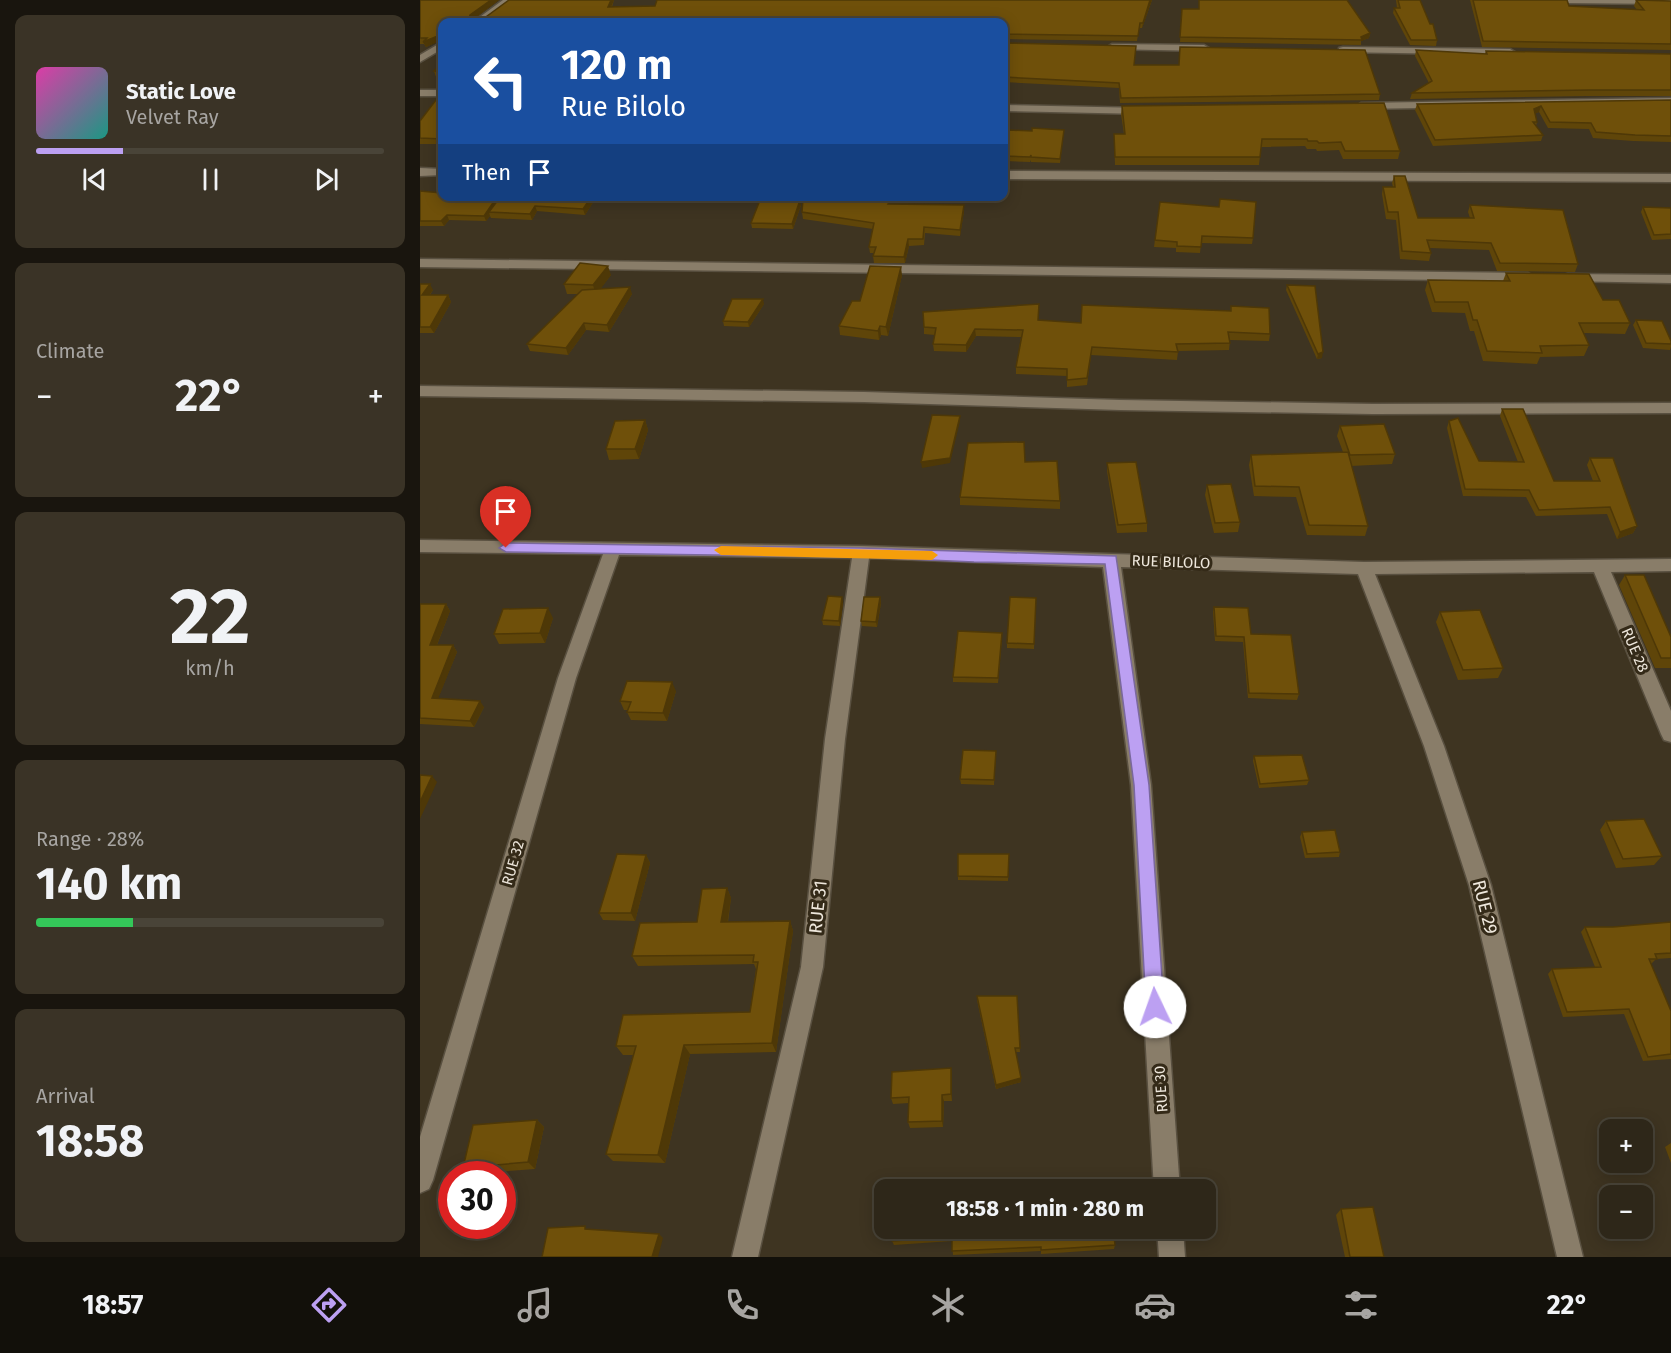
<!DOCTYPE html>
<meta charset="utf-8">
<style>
body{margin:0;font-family:"Fira Sans",sans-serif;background:#3a3326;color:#f1f3f6;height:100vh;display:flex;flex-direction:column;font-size:22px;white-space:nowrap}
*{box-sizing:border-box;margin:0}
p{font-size:20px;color:#a7a5a2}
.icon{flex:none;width:33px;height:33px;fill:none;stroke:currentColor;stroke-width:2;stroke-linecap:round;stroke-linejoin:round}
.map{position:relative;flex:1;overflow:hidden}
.sheet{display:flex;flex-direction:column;gap:15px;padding:15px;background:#19150e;width:420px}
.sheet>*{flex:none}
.banner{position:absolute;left:18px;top:18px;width:570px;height:183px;border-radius:12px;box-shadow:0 3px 15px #0003,0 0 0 2px #494438;background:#1a4fa0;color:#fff;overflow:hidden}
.tools{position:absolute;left:1179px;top:1119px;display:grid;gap:12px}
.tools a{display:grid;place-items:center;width:54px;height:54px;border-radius:12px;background:#2e2719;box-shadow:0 3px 15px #0003,0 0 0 2px #494438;font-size:30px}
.speed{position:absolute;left:18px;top:1161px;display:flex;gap:12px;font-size:30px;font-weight:700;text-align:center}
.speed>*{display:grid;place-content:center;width:78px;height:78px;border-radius:50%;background:#2e2719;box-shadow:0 3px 15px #0003,0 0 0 2px #494438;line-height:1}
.speed .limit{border:9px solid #d22;background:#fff;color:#111}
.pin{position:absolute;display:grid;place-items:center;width:51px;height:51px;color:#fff;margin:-62px -26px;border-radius:50% 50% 50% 0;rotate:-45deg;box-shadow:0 0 6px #0007}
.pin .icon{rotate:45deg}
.me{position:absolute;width:66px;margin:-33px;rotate:357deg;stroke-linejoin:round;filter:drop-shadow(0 0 4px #0008)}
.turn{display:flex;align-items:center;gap:21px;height:126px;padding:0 24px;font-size:27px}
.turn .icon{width:78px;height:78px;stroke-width:2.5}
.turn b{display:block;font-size:42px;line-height:51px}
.then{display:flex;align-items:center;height:57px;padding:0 24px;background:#0003;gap:12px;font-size:22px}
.big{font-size:45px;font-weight:700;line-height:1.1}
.sheet .card{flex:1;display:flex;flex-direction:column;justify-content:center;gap:9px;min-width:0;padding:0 21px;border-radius:12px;background:#3a3326}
.sheet .dial{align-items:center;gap:0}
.dial b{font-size:78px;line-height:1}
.song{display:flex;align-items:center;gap:18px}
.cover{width:72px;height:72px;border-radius:9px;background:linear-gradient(135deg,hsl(320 70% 55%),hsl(170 70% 35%))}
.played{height:6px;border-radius:3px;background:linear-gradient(90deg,#bca0f2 25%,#494438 25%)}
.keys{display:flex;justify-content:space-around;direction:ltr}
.heat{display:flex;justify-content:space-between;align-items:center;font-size:33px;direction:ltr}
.charge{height:9px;border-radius:4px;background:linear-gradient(90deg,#34c759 28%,#494438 0)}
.trip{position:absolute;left:454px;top:1179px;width:342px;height:60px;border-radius:12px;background:#2e2719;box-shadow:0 3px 15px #0003,0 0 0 2px #494438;font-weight:700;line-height:60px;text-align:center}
.dock{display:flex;height:96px;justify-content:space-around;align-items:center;background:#12100a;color:#a7a5a2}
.dock .icon{width:42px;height:42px}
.dock .on{color:#bca0f2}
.dock b{font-size:27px;color:#f1f3f6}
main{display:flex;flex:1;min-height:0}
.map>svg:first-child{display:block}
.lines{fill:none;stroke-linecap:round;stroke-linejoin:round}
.street-casing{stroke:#595040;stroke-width:3}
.street{fill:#897d69;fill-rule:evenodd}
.wall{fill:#5f4509}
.shaded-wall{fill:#4e3807}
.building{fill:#6f500a;stroke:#4e3807;stroke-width:1.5}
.route{fill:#bca0f2;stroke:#7a689d;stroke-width:1.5}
.slow{fill:#f59e0b}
.labels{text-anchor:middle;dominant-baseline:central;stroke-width:6;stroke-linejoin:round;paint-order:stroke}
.street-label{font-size:15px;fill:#eee7dc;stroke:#342a18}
.near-street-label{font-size:18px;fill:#eee7dc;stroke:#342a18}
</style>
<main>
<section class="sheet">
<div class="card">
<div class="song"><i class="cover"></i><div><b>Static Love</b><p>Velvet Ray</p></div></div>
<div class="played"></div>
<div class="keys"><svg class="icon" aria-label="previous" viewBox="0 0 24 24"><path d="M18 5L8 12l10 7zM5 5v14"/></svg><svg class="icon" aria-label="pause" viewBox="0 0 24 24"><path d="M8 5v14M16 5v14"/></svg><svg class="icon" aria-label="next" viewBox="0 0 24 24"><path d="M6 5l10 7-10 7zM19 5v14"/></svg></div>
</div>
<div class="card"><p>Climate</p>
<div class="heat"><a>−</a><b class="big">22°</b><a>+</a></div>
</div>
<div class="card dial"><b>22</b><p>km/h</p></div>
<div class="card"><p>Range · 28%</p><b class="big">140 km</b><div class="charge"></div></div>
<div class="card"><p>Arrival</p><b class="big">18:58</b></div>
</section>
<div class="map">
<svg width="1251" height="1257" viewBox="0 0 1251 1257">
<rect width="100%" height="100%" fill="#3e3421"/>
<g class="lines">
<g class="street-casing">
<path id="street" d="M83 0H94L63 22H53Z
M1134 0H1251V4L1139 3Z
M22 42V49L0 62V55Z
M692 44 784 45 789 48 784 51 688 49 687 47Z
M923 47 1090 49 1095 52 1090 55 919 52V48Z
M0 90H22V96H0Z
M1251 98V104L941 109 936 106 941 103Z
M584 105 724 108 729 111 724 114 584 111Z
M0 168 22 169V175L0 176Z
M584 171 1251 174V182L584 179Z
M0 259 1108 273 1115 277 1108 281 0 267Z
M1148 274 1251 275V283L1143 281 1141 278 1143 275Z
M0 386 444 392 700 400 953 404 1251 403V413L953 414 700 410 444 402 0 396Z
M0 540 441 546 944 562 1251 559V571L1191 572 1251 711V742L1244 740 1241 734 1174 572 955 574 1024 746 1071 885 1163 1257H1137L1049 885 1004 746 938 574 701 567 731 785 760 1190H734L711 785 683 567 449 558 425 739 403 967 338 1257H312L381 967 405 739 432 558 199 555 156 678 13 1180 9 1189 0 1193V1137L138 678 183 554 0 552Z
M737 1228H763L765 1257H739Z"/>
</g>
<use href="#street" class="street"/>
</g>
<path class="wall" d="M0 0H79L54 19H63L194 0 192 7 235 6 237 0H732L722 28H719L717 41 584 39 22 22V46L21 40 6 47 4 44H0Z
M976 0H1000L1017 40 1016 46 990 45 973 13 974 8H977Z
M1050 0H1147L1149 6 1217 10 1214 6 1216 0 1251 1V50L1062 47Z
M762 9H778L950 33 949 38 941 41V45L760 42Z
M584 43 714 65 960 94 959 100 700 103 699 88 584 82Z
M996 50 1065 54 1066 51 1251 54V96H1167L990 99 992 93 1009 83 995 56Z
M22 64V77H16L14 71Z
M22 92V144H0V121Z
M1251 100V142L1213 141 1173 138 1169 129 1128 128 1119 112 1115 113 1117 122 1116 126 1123 135 1121 141 1013 146 995 110 997 104Z
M702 106 980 151 978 159H923L919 150 897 151 896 149H887L885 146 841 147 839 165H695L694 134H704L701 114Z
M644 130 640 163 611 162V160L610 162 584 161V143L612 131Z
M974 176 998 218H1050L1048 212 1050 205 1158 264 1155 272 1077 271 1069 250 1010 248 1011 253 1009 261 980 259 976 220 966 219 962 194 963 187H973L972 183Z
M0 191 78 200 177 196 165 215 117 211 112 220 71 218 70 216 66 221 29 220 24 226H0Z
M800 199 833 238 832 244 781 243 780 253 756 252V248L734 247 740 202 799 207Z
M470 204 544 211 540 236 505 233 504 245 489 246 485 263H454L453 256 454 253H450L449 247 453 229 383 219 382 212Z
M381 205 373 229 332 228 331 223Z
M1223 207 1251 208V239L1232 240 1221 212Z
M1086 273 1183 300 1210 323 1205 334 1164 333 1169 345 1164 356 1120 357 1117 364 1063 361 1054 331H1050L1045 313 1012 312 1005 290 1008 280 1083 281Z
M191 275 180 289 212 294 189 332 166 330 148 355 110 351 107 344 158 294H147L144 284Z
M482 275 468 336 461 335 459 340 420 335 419 326 440 301Z
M0 284 13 290 10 295H28L31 302 14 333H0Z
M867 285 902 358 897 359 866 290Z
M344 304 329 327 304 326 303 321Z
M811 306 850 334 849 341 810 340 809 350 758 351 757 360 671 355 667 385 647 387V376L596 374V367L601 337 556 336 546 352 514 351 513 344 515 335 504 334V327L619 320 661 323 810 311Z
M1216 320 1251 341V347L1250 350 1223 348 1213 325Z
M1082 409 1134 481H1173L1167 465 1170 458 1217 526 1213 533 1197 539 1187 514 1116 516 1106 497 1043 496 1027 428 1029 421 1059 461 1098 462 1080 416Z
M225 420 228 430 219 459 189 460 186 449Z
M920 426 975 454 972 464 931 466 948 526 945 536 887 535 876 497 834 496 829 465 831 455 923 452 917 436Z
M605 462 640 501V509L540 505V497Z
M687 463 727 523V532L697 533 687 471Z
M787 485 820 522 818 532 794 533 785 495Z
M1205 575 1251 658V668H1235L1199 585Z
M460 597 461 603 457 627 442 626 441 621Z
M616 598 614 649 587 648V643Z
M423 602 420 626 403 625 402 620Z
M0 604H26L30 611 17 645H33L37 652 18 698 64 707 54 727 0 724Z
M794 607 831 634 879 694 877 700 828 698 823 642 795 641 793 612Z
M1020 612 1083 668 1078 678 1038 680 1016 622Z
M133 618 125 643 79 644 74 634Z
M582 638 578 683 533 682V677Z
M256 691 247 721 211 720 207 712 208 710H204L200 701Z
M576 751 574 785 541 784 540 779Z
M834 756 889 780 887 785 839 788 833 761Z
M1186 821 1242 856 1234 865 1196 868 1180 830Z
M882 832 920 852 919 857 885 858 880 837Z
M589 854 588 881 538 880V876Z
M226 855 230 863 215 921 183 920 179 913Z
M307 888 311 898 308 922 370 921 373 931 356 1052 270 1054 245 1163 193 1161 186 1154 213 1055H203L196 1046 330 1012 336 969 334 964 218 966 212 956 277 922Z
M1251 922V958L1236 959 1231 964 1251 1011V1059L1223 1061 1204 1014 1143 1017 1128 974 1132 969 1175 967 1161 932 1165 927H1193Z
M597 996 600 1052H595L601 1082 576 1089 557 1000Z
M531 1068 532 1075V1101H524L523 1127 490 1128 488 1122 489 1103 473 1104 471 1098Z
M117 1120 124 1127 115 1169 51 1174 43 1168Z
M1251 1143V1163L1245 1147Z
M921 1209 964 1257H925L916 1215Z
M465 1228H693L695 1245 694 1249 621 1254V1251L533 1255 532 1241 474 1245 472 1241 473 1232 457 1234 455 1229Z"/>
<path class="shaded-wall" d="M71 0H79L52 20 49 18 50 15Z
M191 0H194L189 12 188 7Z
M730 0H732L722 28 723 23Z
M950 33 949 38 941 41V37Z
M20 35 22 40 6 47 3 42Z
M1121 106 1119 112 1112 115 1114 109Z
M172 196H177L165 215 163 209Z
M77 197 79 202 69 212 70 216 66 221 64 216Z
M380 200 381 205 373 229 372 224Z
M544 205V211L540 236V230Z
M115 206 117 211 112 220 110 214Z
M27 215 29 220 24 226 21 221Z
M488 239 489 246 485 263 484 257Z
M188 266 191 275 176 295 173 285Z
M481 267 482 275 468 336 466 327Z
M10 284 13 290 5 301 2 295Z
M210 287 212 294 189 332 187 325Z
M28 295 31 302 14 333 10 327Z
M343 299 344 304 329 327 328 322Z
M164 323 166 330 148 355 146 348Z
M460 326 461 335 459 340 458 331Z
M555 329 556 336 546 352V345Z
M903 352 902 358 897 359 898 354Z
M540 416V421L530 463 502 468 501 462Z
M225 420 228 430 219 459 215 449Z
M1217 526 1213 533 1197 539 1200 532Z
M422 597 423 602 420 626 419 621Z
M460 597 461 603 457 627 456 622Z
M26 604 30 611 14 652 10 645Z
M128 608 133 618 125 643 120 633Z
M33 645 37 652 16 704 12 698Z
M252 682 256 691 247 721 243 713Z
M60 701 64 707 54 727 50 721Z
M12 776 17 782 0 819V802Z
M226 855 230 863 215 921 211 913Z
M307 888 311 898 306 932 301 922Z
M370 921 373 931 356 1052 352 1043Z
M264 1045 270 1054 245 1163 238 1155Z
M531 1068 532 1075V1101L531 1094Z
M601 1078V1082L576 1089V1085Z
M522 1095 524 1101 523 1127 522 1121Z
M117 1120 124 1127 115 1169 108 1162Z
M239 1234 243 1238 238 1257H232Z"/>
<path class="building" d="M0 0H71L50 15 49 18 63 19 89 0H191L188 7 235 6 237 0H730L723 23H720L718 36 584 34V22H22V44L20 35 3 42 7 38H0Z
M779 0H927L950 33 941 37 942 40 760 37 762 9H779Z
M978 0H1000L1010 24H1013L1017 40H991L974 8H980Z
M1053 0H1147L1149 6 1224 10 1216 0 1251 1V44L1063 41Z
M584 43 716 46 714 65H759L760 47 945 50 960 94 701 98 699 83 584 77Z
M996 50 1067 54 1066 51 1251 54V90H1169L992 93 1012 81Z
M22 64V72L14 71Z
M22 92V139L0 138V121Z
M1251 100V136L1215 135 1176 132 1171 123 1130 122 1121 106 1114 109 1117 122H1113L1123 135 1015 140 997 104Z
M964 103 980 151H925L921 142 899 143 897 141H888L887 139H842L840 157H695L694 134H705L702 106Z
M612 128 644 130 640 159 611 157V155L610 157 584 156V143L589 130 612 131Z
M974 176H985L998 218H1054L1050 205 1143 210 1158 264 1080 263 1071 243 1007 240 1011 253 982 251 978 212H968L963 187H975Z
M0 191 22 193V196H66L77 197 64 216 27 215 21 221H0Z
M81 196H172L163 209 115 206 110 214 69 212Z
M383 199 470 200 468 204 544 205 540 230 504 227 503 239H488L484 257 453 256 456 247H449L454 223 382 212Z
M800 199 836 202 833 238 782 236 781 247 757 246V242L735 240 740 202 799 207Z
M340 200H380L372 224 331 223Z
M1223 207 1251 208V234L1234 235Z
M160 263 188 266 173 285 144 284Z
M450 266 481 267 466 327 460 326 458 331 419 326 432 301H440Z
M1086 273 1169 274 1183 300H1199L1210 323H1159L1169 345 1120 346 1122 353 1067 351 1057 320H1053L1048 302H1015L1008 280 1090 281Z
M0 284H10L2 295H28L10 327H0Z
M867 285 895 286 903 352 898 354Z
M210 287 187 325 164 323 146 348 107 344 162 290Z
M312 299H343L328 322 303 321Z
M619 304 618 320 661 323 662 305 811 311V306L849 308 850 334 808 332 810 343 756 344 758 352 672 347 667 378 647 380V369L596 367 603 330 555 329 546 345 513 344 516 328 504 327 503 312Z
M1216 320 1242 321 1251 341V344L1226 343Z
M1082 409H1103L1134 481H1180L1170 458H1193L1217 526 1200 532 1190 507 1119 510 1109 490 1045 489 1029 421 1038 418 1059 461 1104 462Z
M512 415 540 416 530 458 501 462Z
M225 420 215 449H186L195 421Z
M964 424 975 454 930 455 920 426Z
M604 442 605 462 637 461 640 501 540 497 548 443Z
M928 452 948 526 889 525 879 487 835 486 831 455Z
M716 462 727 523 698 525 687 463Z
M811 484 820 522 795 523 787 485Z
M1205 575H1224L1251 637V658H1241Z
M408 596 422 597 419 621 402 620Z
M444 597H460L456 622 441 621Z
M590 597 616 598 614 644 587 643Z
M0 604H26L10 645H33L12 698 60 701 50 721 0 718Z
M794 607 828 608 831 634 871 635 879 694 829 693 824 637 796 636Z
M128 608 120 633 74 634 83 609Z
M1060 610 1083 668 1043 670 1020 612Z
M538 631 582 633 578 678 533 677Z
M207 681 252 682 243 713 207 712 211 702 200 701Z
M543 750 576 751 574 780 540 779Z
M882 755 889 780 840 784 834 756Z
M0 775 12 776 0 802Z
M1224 819 1242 856 1203 859 1186 821Z
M915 830 920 852 887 854 882 832Z
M197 854 226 855 211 913H179Z
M538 854H589L588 877 538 876Z
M307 888 301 922 370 921 352 1043 264 1045 238 1155 186 1154 216 1046H196L203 1015 330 1012 338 962H333L334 955 212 956 220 923 277 922 282 889Z
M1251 922V953L1235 954 1237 959H1229L1251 1011V1054L1228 1057 1209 1009 1147 1012 1132 969 1181 967 1165 927H1193Z
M557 996H597L600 1048H595L601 1078 576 1085Z
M531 1068V1094L522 1095V1121L488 1122 489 1097 471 1098 472 1072Z
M117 1120 108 1162 43 1168 53 1125Z
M465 1204V1228L455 1229 456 1205Z
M953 1207 964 1257H930L921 1209Z
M165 1226V1229L239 1234 232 1257H122L128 1228Z
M473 1228H693L695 1245 621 1250V1247L532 1251V1237L472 1241Z"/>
<path class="route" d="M86 543 441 548 696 556 729 785 744 1007 742 1013 735 1016 729 1013 726 1007 714 785 685 564 554 562 441 557 86 552 79 548Z"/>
<path class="slow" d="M301 546 512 551 518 555 512 560 301 555 294 550Z"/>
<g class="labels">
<g class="street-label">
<text transform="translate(751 562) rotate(2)">RUE BILOLO</text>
<text transform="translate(1215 650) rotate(67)">RUE 28</text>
<text transform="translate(93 863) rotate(-74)">RUE 32</text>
<text transform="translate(741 1089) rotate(-94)">RUE 30</text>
</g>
<g class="near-street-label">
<text transform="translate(398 907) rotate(-84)">RUE 31</text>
<text transform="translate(1065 907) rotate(76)">RUE 29</text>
</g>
</g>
</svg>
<div class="tools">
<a>+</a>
<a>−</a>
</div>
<div class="speed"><div class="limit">30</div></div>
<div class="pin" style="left:86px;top:548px;background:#d93025"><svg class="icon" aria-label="arrive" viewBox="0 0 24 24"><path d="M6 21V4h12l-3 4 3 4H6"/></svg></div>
<svg class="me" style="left:735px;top:1007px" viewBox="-20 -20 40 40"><circle r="19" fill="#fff"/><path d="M0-13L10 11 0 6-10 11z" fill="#bca0f2"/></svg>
<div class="trip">18:58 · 1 min · 280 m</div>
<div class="banner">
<div class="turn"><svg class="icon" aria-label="left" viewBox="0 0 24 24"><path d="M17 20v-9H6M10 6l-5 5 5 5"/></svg><div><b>120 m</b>Rue Bilolo</div></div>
<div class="then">Then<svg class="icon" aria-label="arrive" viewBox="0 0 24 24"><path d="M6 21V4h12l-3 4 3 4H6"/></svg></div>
</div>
</div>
</main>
<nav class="dock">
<b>18:57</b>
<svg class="icon on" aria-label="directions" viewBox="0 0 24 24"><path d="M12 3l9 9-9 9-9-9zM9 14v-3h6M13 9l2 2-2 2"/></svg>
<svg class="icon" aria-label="music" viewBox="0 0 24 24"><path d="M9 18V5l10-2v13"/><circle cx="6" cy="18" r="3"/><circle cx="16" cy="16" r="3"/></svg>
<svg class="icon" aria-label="phone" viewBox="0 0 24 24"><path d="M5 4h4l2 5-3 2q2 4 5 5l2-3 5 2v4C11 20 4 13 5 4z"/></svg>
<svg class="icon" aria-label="climate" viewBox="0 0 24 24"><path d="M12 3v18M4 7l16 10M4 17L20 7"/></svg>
<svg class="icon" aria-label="car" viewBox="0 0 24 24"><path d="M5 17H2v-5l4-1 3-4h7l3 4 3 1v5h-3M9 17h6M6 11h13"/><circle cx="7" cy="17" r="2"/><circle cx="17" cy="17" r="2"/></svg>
<svg class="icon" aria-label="filters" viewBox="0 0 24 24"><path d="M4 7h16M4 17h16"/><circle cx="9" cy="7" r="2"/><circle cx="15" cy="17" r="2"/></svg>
<b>22°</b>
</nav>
